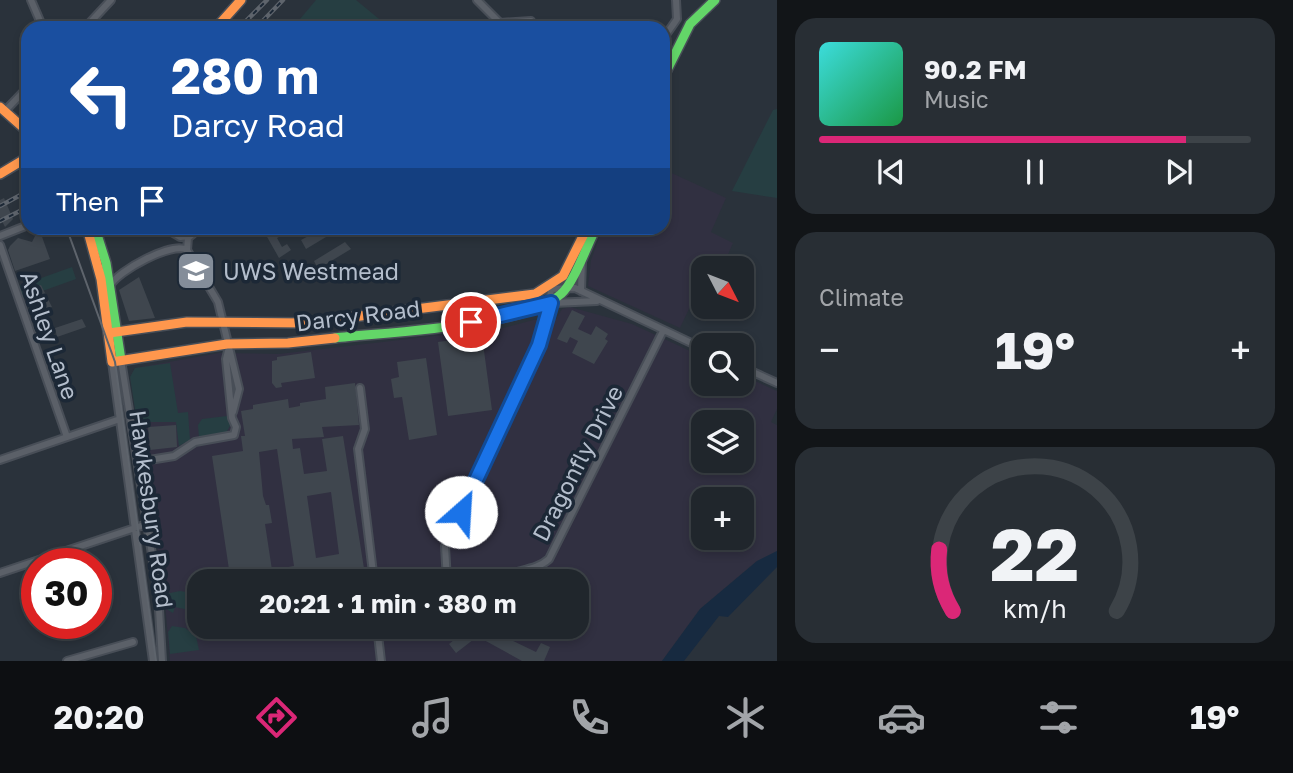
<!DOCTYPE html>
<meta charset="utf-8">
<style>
body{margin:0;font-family:"Golos Text",sans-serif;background:#282e34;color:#f1f3f6;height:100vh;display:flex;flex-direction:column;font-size:26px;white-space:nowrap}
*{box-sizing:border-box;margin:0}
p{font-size:23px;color:#a2a5a9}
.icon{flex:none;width:38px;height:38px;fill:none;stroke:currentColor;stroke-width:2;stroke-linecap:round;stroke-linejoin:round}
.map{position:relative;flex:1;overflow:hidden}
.panel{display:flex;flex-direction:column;gap:18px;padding:18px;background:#121518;width:516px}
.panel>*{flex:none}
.banner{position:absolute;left:21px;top:21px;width:649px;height:214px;border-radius:21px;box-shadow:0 4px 10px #0003,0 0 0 2px #3d4348;background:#1a4fa0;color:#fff;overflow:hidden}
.needle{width:46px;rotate:132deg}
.buttons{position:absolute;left:691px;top:256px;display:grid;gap:14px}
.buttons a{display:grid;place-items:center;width:63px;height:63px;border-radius:14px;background:#20262c;box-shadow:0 4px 10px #0003,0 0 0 2px #3d4348;font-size:35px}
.speed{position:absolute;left:21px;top:548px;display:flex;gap:14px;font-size:35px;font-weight:700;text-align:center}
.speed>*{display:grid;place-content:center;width:91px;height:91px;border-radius:50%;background:#20262c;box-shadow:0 4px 10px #0003,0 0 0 2px #3d4348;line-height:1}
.speed .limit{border:10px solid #d22;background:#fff;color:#111}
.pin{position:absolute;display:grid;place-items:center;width:60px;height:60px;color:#fff;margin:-30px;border:4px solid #fff;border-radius:50%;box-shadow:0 2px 7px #0007}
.me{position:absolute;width:77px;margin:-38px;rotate:26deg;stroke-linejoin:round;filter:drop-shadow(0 0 5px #0008)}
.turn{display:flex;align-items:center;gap:24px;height:147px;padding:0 35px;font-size:32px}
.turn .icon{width:91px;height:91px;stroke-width:2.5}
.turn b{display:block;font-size:49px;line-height:60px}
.then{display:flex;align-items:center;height:66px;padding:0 35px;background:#0003;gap:14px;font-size:26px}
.big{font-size:52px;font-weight:700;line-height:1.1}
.panel .tile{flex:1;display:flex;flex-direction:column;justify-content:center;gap:10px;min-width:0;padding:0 24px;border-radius:21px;background:#282e34}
.panel .dial{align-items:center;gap:0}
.dial svg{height:182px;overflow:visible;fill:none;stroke:#3d4348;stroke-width:7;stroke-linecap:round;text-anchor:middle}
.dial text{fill:#f1f3f6;stroke:none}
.song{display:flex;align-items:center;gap:21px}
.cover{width:84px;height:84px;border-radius:10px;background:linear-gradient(135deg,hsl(180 70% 55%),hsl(140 70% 35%))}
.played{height:7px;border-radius:4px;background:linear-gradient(90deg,#db2777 85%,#3d4348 85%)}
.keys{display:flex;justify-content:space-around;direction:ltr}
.heat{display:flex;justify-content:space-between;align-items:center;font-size:38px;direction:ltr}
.trip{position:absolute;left:187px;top:569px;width:402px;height:70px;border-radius:21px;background:#20262c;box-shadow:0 4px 10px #0003,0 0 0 2px #3d4348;font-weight:700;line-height:70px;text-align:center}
.tab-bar{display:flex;height:112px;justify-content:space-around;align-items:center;background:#0d0f12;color:#a2a5a9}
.tab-bar .icon{width:49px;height:49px}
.tab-bar .active{color:#db2777}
.tab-bar b{font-size:32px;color:#f1f3f6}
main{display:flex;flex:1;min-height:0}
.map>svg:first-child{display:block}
.medical{fill:#313041;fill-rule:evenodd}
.green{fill:#263e42}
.water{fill:#172a40}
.building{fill:#3f464e;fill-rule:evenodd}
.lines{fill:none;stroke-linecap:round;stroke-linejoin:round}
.street-casing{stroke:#484e57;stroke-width:10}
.fast-casing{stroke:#484e57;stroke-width:12}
.slow-casing{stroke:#484e57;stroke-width:12}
.street{stroke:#5b6068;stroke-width:6}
.fast{stroke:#63d668;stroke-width:9}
.slow{stroke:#ff974d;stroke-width:9}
.tram{stroke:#5e646c;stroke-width:2}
.rail-casing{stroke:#5e646c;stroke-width:4.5}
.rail{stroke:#1c2836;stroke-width:2;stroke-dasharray:5;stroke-linecap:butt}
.route-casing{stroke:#114b97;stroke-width:18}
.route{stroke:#1a73e8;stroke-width:12}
.labels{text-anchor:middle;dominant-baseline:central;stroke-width:7;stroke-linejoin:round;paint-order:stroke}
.poi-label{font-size:23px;fill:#b4becc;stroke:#1c2836;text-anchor:start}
.street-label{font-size:23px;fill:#b4becc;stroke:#1c2836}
</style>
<main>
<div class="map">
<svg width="777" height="661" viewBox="0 0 777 661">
<rect width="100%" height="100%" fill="#2a323b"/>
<path class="medical" d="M663 169 726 198 711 232 733 243 722 268H704L703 300 695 296 680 328 588 286 591 260 603 228H663Z
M570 307 632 324 703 357 704 383H742V375L777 391V409L771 422 777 425V551L757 561 700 609 662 661H170L163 581 130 377 135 368 219 353 279 354 503 328 533 320 556 319 562 309ZM704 422H742V460H704ZM704 499H742V537H704ZM200 581H578V626H200Z"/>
<path class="green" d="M316 0H356L390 28H298L295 25Z
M777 109V198L732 191 773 110Z
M72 267 76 279 23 298 19 286Z
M170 363 178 413 188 412 190 440 179 446 176 422H137L130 377 135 368Z
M227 416 232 422 225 435 201 439 199 437 198 425 202 419Z
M180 591 199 594V615L196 596 192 597 189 610 175 607 173 613 168 610 165 594Z
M172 626 185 628 196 636 199 650 170 654 168 632Z"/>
<path class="water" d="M777 551V567L728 617 719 616 684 661H662L700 609 757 561Z"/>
<path class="building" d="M4 198 13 219 5 227 0 217V200Z
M279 228H307L291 237 288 232 277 238 282 247 287 244 291 250 279 258 266 235Z
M323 228H341L306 249 301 240Z
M41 234 50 259 15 271 8 250 10 246 18 238 32 242 35 236Z
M345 242 351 249 318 269 314 261Z
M139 277 155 318 129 321 119 290Z
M41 285 52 307 31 315 23 291Z
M572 310 585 316 578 329 591 335 596 326 608 334 605 339 608 341 594 364 572 353 578 341 570 337 567 343 557 339Z
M82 319 86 327 57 337 55 328Z
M482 336 492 410 448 416 438 342Z
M311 352 315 378 281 383 282 387 276 388 272 383V361L277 360V357Z
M426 358 437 435 409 440 402 397 394 398 391 379 399 377 397 362Z
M355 383 359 425 322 427 324 437 292 439 293 449 300 448 304 474 327 471 322 439 343 436 366 581H343L341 568 333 570 334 576 318 577 319 581H236L235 575 230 576 212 456 243 451 241 436H245L241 411 253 409V405L288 399 289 408 300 406V403L326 399 325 387ZM277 449 294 566 272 570 265 524 272 523 269 505H266L263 496 259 452ZM331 492 339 554 316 558 307 496Z
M176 425 177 447 150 450 148 427Z
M490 626H515L509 639 536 652 541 643 550 647 544 661H522L484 640Z
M470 627 478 636 456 653 449 644Z"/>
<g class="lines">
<g class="street-casing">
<path id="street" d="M31 0 43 28
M477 0 500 23 531 21
M85 28 111 0
M663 39 677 19 676 0
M5 111 28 87
M170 231 180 237 189 236
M0 236 28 225
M0 245 67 437
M187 250 188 238 200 228
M110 286C117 271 173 241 187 250L218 302 239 389 233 412
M581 291 582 259
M553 303 597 301
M121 360 158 592 162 661
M112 362 153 661
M742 367 777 383
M360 388 365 429 358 449 374 581
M0 460 120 419
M137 462 174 456 195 442 234 435 236 427 232 418 226 359 228 351
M0 573 147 524
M447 581 445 546 539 345 548 317 551 289 575 288 704 349
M495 581C512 569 535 572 549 559L663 331
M377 626 381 661
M377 631 391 626
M67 661 133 642"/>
</g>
<g class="fast-casing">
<path id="fast" d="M663 78 690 24 715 0
M95 228 106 263 121 360
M335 338C387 332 524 327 561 294 574 283 587 245 596 228"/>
</g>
<g class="slow-casing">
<path id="slow" d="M216 28 241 0
M0 107 28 132
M0 174 28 157
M87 228 101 279 112 362 227 344 288 343 335 338
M109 333 187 322 305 323 535 294 563 276 587 228"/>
</g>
<use href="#street" class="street"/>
<use href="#fast" class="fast"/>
<use href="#slow" class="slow"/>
<path class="tram" d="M68 232 115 362 156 661"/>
<g class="rail-casing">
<path id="rail" d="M239 28 267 0
M256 28 283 0
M0 206 28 191
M0 221 28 207"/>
</g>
<use href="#rail" class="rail"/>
</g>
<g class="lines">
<g class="route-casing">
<path id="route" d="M461 512 539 345 551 303 471 322"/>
</g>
<use href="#route" class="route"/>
</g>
<defs>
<g id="university-square" transform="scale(2.0125)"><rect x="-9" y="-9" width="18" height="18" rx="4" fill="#848d99" stroke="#1c2836"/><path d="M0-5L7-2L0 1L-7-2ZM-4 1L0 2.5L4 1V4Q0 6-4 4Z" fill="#fff"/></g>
</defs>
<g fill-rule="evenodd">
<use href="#university-square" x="196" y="271"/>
</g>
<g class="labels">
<g class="poi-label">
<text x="223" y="271">UWS Westmead</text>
</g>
<g class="street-label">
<text transform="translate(358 315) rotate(-7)">Darcy Road</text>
<text transform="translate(50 335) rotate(71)">Ashley Lane</text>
<text transform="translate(577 463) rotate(-63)">Dragonfly Drive</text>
<text transform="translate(152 509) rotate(82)">Hawkesbury Road</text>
</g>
</g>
</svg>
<div class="buttons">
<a><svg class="needle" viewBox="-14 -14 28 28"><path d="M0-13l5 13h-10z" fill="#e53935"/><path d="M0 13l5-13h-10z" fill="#a2a5a9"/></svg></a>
<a><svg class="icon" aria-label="search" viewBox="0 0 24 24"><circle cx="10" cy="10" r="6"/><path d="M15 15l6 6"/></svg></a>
<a><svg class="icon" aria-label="layers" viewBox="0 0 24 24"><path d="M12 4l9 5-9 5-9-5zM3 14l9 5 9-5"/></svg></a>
<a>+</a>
</div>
<div class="speed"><div class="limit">30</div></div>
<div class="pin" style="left:471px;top:322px;background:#d93025"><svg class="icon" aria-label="arrive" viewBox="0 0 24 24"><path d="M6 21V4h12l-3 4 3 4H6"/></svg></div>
<svg class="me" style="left:461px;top:512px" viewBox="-20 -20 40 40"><circle r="19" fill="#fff"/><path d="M0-13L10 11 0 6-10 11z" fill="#1a73e8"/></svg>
<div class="trip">20:21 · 1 min · 380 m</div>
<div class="banner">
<div class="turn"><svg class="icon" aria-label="left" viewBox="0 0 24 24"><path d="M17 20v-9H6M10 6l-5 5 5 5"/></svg><div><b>280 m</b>Darcy Road</div></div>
<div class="then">Then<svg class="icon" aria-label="arrive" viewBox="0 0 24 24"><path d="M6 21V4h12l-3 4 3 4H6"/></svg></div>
</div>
</div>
<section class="panel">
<div class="tile">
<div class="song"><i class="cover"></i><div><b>90.2 FM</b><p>Music</p></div></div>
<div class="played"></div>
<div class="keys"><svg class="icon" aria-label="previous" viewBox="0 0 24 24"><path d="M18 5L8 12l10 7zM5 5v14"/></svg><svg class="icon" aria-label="pause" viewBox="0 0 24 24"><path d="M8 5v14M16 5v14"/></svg><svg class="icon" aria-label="next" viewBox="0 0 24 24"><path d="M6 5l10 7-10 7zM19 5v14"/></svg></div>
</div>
<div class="tile"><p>Climate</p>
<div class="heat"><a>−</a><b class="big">19°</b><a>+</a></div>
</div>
<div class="tile dial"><svg viewBox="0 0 100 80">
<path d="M14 69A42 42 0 1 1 86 69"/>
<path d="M14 69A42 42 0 0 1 8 42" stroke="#db2777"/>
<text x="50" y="56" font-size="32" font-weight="700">22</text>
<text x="50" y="72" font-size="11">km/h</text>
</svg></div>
</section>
</main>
<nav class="tab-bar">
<b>20:20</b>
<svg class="icon active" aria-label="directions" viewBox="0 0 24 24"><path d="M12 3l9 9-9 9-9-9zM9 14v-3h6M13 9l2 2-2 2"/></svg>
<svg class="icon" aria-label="music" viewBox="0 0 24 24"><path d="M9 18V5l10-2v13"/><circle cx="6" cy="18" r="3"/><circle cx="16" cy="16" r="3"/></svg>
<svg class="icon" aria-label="phone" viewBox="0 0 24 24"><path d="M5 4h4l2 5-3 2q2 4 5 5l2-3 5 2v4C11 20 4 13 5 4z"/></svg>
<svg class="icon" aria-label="climate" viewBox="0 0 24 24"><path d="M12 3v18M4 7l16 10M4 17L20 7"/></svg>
<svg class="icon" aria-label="car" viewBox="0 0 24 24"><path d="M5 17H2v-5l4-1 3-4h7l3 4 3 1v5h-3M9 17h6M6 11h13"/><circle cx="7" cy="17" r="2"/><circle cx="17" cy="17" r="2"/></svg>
<svg class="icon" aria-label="filters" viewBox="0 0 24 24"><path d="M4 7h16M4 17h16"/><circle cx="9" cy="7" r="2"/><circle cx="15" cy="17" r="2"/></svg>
<b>19°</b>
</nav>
